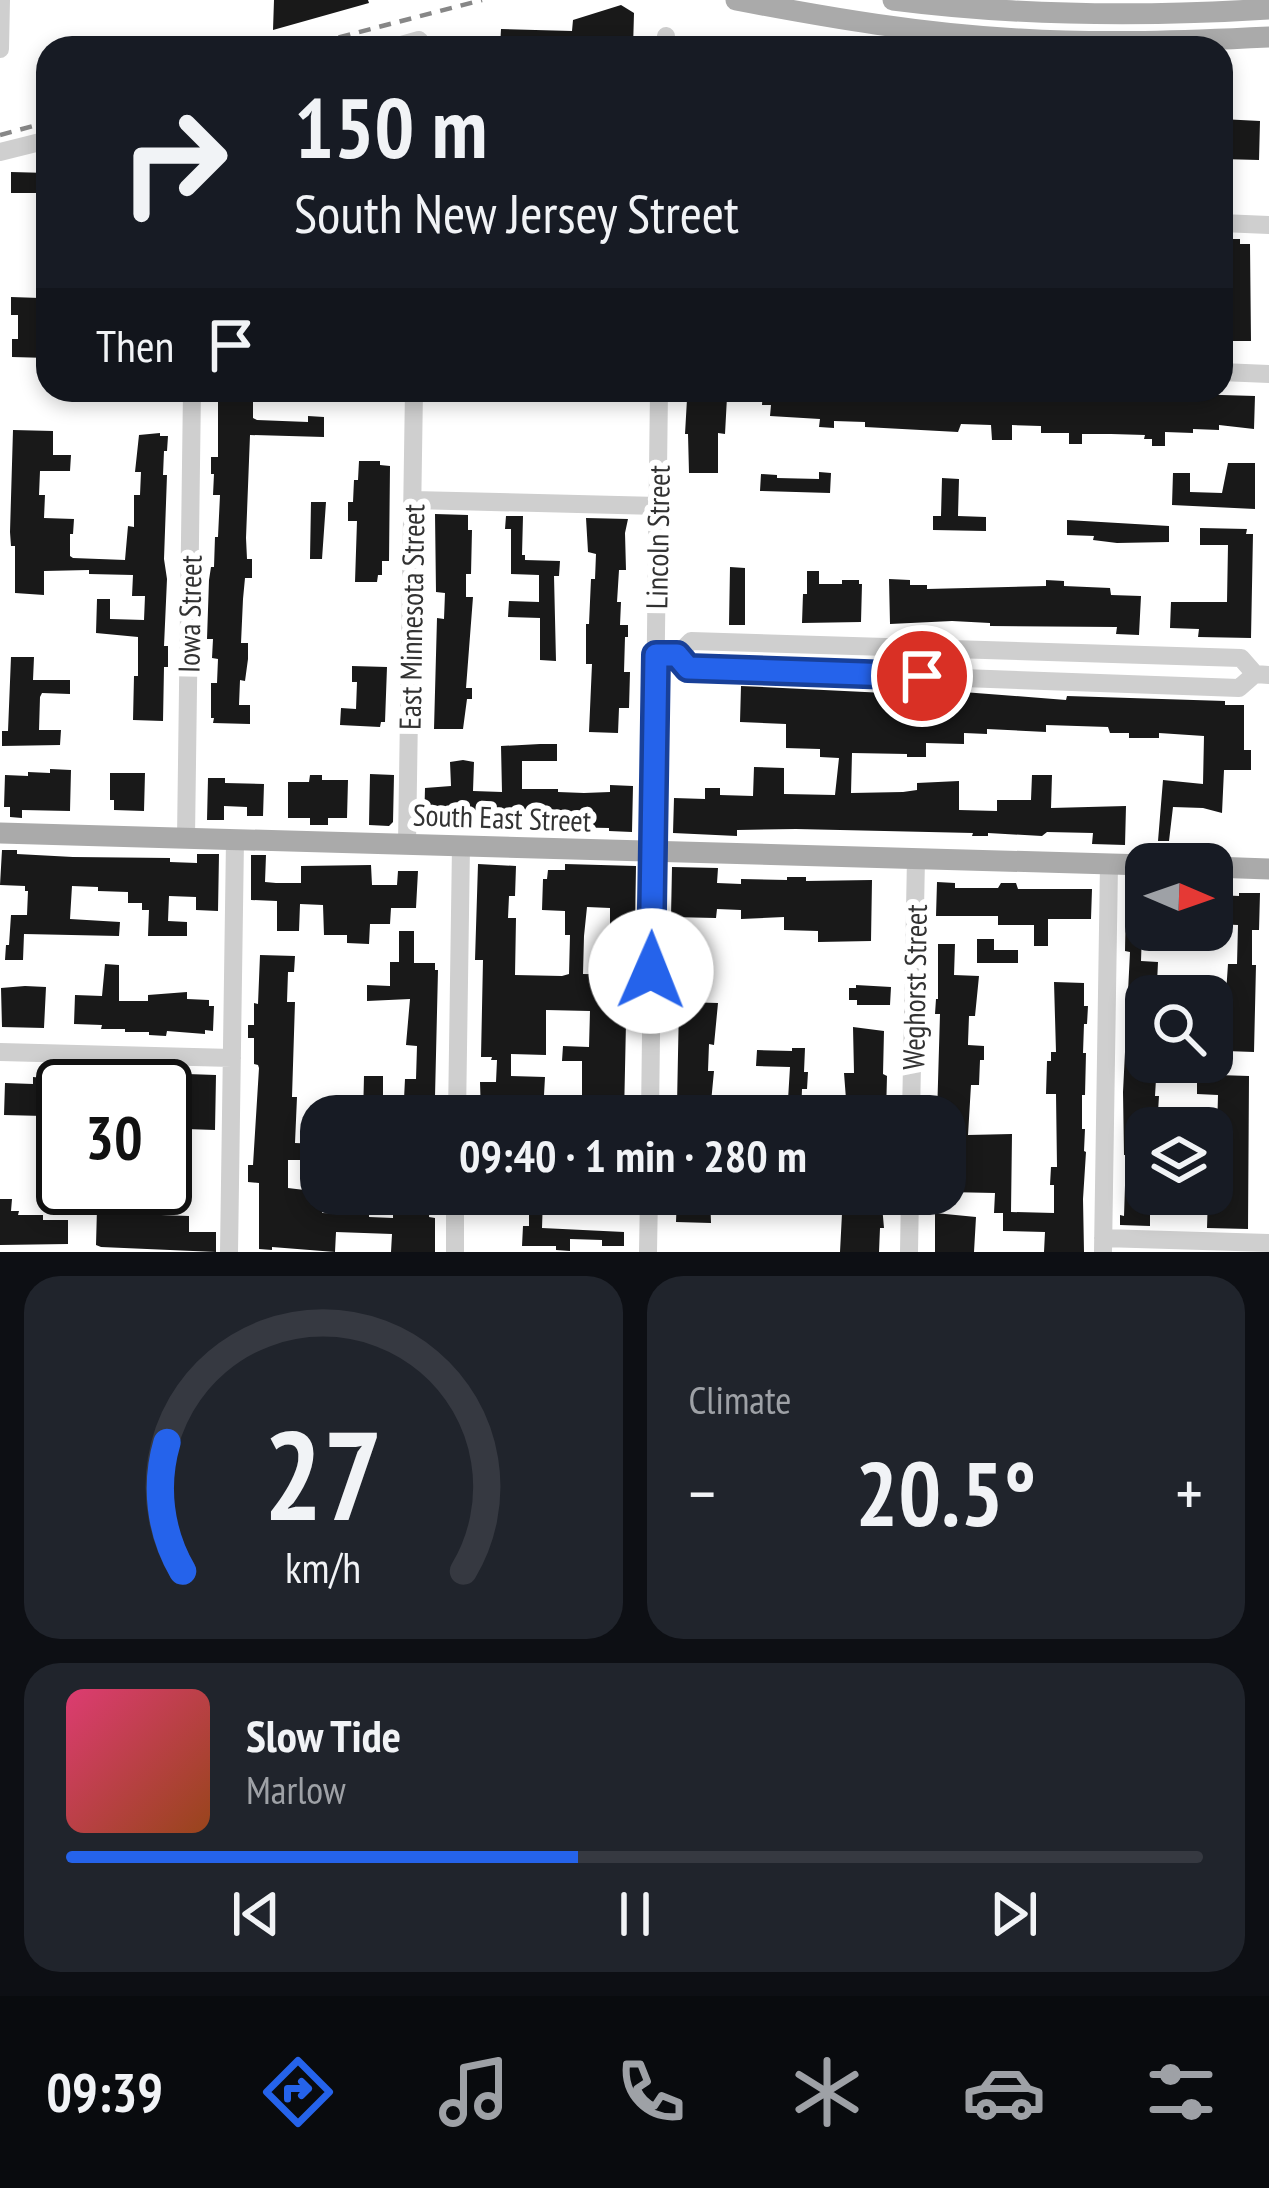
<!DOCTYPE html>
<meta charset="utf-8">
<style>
body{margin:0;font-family:"PT Sans Narrow",sans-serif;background:#20242c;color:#f1f3f6;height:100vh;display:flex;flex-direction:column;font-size:45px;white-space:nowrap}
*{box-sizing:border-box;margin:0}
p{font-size:39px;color:#9ea1a6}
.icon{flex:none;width:66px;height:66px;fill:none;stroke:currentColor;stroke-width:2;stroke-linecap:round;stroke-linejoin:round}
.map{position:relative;height:1252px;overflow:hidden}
.side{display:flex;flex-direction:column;gap:24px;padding:24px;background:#0d0f14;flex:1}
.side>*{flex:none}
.guide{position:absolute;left:36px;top:36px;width:1197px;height:366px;border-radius:36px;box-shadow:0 6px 18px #0003;background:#171b24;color:#f1f3f6;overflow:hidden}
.needle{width:78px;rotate:92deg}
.tools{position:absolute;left:1125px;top:843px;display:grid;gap:24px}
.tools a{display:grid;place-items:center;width:108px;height:108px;border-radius:24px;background:#171b24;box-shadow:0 6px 18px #0003;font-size:60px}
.speed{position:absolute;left:36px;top:1059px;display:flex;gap:24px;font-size:60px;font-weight:700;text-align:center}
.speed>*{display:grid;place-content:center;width:156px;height:156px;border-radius:50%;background:#171b24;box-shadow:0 6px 18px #0003;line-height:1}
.speed .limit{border:6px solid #111;border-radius:18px;background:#fff;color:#111}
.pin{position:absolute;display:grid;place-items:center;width:102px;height:102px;color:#fff;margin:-51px;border:6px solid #fff;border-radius:50%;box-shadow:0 3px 12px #0007}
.me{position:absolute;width:132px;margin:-66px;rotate:1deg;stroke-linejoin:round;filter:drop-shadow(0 0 9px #0008)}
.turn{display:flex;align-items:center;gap:42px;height:252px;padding:0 60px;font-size:54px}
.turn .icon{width:156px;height:156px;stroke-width:2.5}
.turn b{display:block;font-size:84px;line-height:102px}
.then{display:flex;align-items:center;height:114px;padding:0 60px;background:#0003;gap:24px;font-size:45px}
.big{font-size:90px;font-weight:600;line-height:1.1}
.side .tile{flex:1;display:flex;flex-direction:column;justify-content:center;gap:18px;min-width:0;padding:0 42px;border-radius:36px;background:#20242c}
.side .dial{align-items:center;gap:0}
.dial svg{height:312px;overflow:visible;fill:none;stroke:#363941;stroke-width:7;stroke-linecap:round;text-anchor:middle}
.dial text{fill:#f1f3f6;stroke:none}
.song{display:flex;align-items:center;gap:36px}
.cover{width:144px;height:144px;border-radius:18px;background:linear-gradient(135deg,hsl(340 70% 55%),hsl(20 70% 35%))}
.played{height:12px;border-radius:6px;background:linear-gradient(90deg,#2563eb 45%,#363941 45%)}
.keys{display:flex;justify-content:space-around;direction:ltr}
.heat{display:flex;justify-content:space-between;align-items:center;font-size:66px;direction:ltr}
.side .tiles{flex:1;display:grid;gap:24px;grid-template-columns:1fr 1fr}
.tile:last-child{grid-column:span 2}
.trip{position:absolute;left:300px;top:1095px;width:666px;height:120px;border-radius:36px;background:#171b24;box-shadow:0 6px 18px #0003;font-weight:600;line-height:120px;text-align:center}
.tabs{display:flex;height:192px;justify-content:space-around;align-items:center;background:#090b0e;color:#9ea1a6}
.tabs .icon{width:84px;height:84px}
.tabs .selected{color:#2563eb}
.tabs b{font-size:54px;color:#f1f3f6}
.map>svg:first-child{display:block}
.building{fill:#191919;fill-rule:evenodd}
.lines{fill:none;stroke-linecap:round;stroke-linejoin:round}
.minor{stroke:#cfcfcf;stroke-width:18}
.major{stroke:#aaa;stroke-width:21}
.rail{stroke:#878787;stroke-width:4.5;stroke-dasharray:12 9;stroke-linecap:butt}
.route-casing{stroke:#184099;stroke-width:30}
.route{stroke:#2563eb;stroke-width:21}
.labels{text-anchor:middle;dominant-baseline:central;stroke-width:12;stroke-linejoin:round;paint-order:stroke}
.street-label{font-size:30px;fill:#323232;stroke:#fff}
</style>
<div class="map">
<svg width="1269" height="1252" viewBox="0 0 1269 1252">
<rect width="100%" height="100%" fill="#fff"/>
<path class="building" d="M274 0H368L369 3 273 30Z
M621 5 634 13 633 48H500L501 29 572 31 573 20Z
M1221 119 1260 121 1259 160 1221 159Z
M11 172 48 173V193H11Z
M1228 239H1240V244H1250L1251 341H1221V242L1228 243Z
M11 297 40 298V321H48V358L12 357V339H18V315H11Z
M218 390H253V418L257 420 308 422V416L324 417V437L250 435 246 538 247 559H252V578H245L243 599 241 643H248V659L245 681 240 680 239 705H250V724L213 723 214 718H211V683H217L218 659 212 658 213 639H207L209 580 211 567H214L215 537H218L220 495H213L214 474H211V457H218Z
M763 390 965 392V390H986L1063 395V398H1096V395H1121V392L1255 396 1254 429 1219 425V430L1193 429V433L1165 432V446H1152V439H1144L1145 435 1111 434H1082V444H1069V433H1041V426L1012 425V440H992L991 425 961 424 958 432 865 427V422L834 421V428L819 427 820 419 770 416 771 405H762Z
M696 396 727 397 725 434 718 433V473H689L688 434H685L687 399H696Z
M13 430 53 431V455H71L70 471H40L39 495H45L44 518 74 519 73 534H70V556L73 558 125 560 128 526 134 527V495H140L141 472H135L139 435 160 433V436H168L167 451H164L163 475H167L164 559 167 579 164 646H168V667H164L163 721 133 720 134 676H138V637L96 633 97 599H110V619L144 620 145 596H132L133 575 89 574V570L44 571V595L15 593V546H11L10 532Z
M359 461H380V465L390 466 389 561H382V575H378L377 582H355L357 521H348V502H353L354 480H358Z
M1228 463H1255V509L1172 505 1173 473H1190V492L1222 493Z
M819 472 831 473 830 493 760 491 761 474 777 475V478L819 479Z
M942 478 959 479 958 516 986 517V531L933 530V516H941Z
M311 502H326L322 559H310Z
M435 514 468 515V530H472L471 574H466V597H473L466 688H472V699H467L463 729H434L437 618 444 619 445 593 436 592Z
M506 516H523L522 555H525V560L560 561 559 576H554L556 661 540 660V618L508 617 509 601 539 602V575L511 574V529H505Z
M586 518 628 519 625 533 626 570H619L617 602H621L620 625H628V637H625L624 672H630L629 708H619L618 733 589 732 592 664H586V624H589L591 579H595L596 554 588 552Z
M1067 520 1169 526V542L1117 543 1093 540 1094 536 1067 535Z
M1200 528 1247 529 1246 534H1253L1251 638 1198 637 1199 629 1170 628 1171 602H1227L1228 545H1200Z
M730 567 745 568V625H729Z
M807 571H819V584H842V580H859V584H862L861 622 802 623 803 594H807Z
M889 579 910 580V585H927V589L1046 586V580L1064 581V586L1110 588 1111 595 1141 596 1139 635 1116 634 1117 627 990 626V623L952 621 890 624Z
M11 657H34L33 680H70V694L42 693 40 697 39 730H61L60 745 2 746V731H8Z
M352 666 387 667 385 722H381L380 727 340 725 341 708 356 709 357 682H352Z
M741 686 906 694 963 692 1066 700 1067 696 1225 701V705H1244V750H1251V770H1224L1222 813 1203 808 1173 807 1169 841H1158L1163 780 1203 784 1204 736 1159 733V738H1129V733H1110L1108 727 1046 725V732L987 729V734L964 733V744L926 743V757H907V754L852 753 851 793 903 792 917 790V783L959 781V810L997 811V800H1031L1032 775H1052L1051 808 1126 806 1125 845 1092 844 1093 833 1047 832 1042 836 988 833V836H972L973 833 796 829 737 830V836L673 833 674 798 705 799V788H720V795L753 796 754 767 784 768V794L835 795 839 758 820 757V749L786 748V724L740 722Z
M540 744H557V761H522V789H558V792L584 793 610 792V785L633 786 632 832 609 831V828L560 827V822H535V816L471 817 470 823 448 825V828H424L425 788 451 786 450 762 463 760 474 762 473 791 502 792 501 746Z
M50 769 71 770 70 811 22 810V818L10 817V807H4L5 775 28 776V772L50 773Z
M110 773H145L144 811 114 810V800H110Z
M370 774 394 775 393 822 389 826 369 825Z
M310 775H322V780H348L347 818H328V825H310V818H288V782H309Z
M208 778H225V783L264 784 263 816H247V807L224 806V820H207Z
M2 850H17V854L73 857 170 858V862L197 863V854H219L218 911 196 910V897L169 896 168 921 187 922V936H148L149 910H142V903H128V892L98 891V887L72 886 70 919 120 922 119 936 24 934 23 960H5L6 945H9L11 915H27L28 891H25V886L0 885Z
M251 855H266L265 882 276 883H301V866L371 865 372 885H397L398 871H418L416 908H391L390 924H370L369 944 347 943V935H324L323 905 300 904 299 931H277V901L251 900Z
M478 864 516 866 515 896H509L508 918H516L515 975 562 976 569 974 570 935H565V911L542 910 543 879H547L548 870H565V864L636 866 635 926 610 925V908L587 907 584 936 583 974 627 975 624 1116 481 1115 480 1082H496L497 1060H491L492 1057H481L483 960H475ZM546 1010 590 1011 589 1047 563 1046 562 1061H582V1096L544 1095 545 1077 511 1076V1054L546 1055Z
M672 867 718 868 717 883 741 884V879L787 880V877H806V881L872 880 871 941 818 942V931L784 930V917L741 919V910L717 909 716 918 671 917Z
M937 882 955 883V888H998L1001 883H1016L1018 889H1092L1091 919H1048V946H1034V925H998V916H936Z
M1126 887H1146L1145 931H1142L1141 961 1158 962 1157 983H1164L1163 996H1146V1062H1157L1155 1096H1159L1157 1128H1146V1194H1158L1157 1215H1150V1226L1120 1225V1215L1124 1216 1126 1155H1124L1123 1092 1130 952 1125 951Z
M1239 893H1260L1259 930H1252V965H1256L1254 1052 1226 1051V1048L1222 1047V1027H1212V1008H1225L1228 964H1237L1238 925 1215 924 1216 895 1239 896Z
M399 931H414V963H435V970H438L435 1097H430V1116H363L364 1076H383V1098L404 1099 405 1079H416L417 1046 406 1045 410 999 367 1001V985L390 986V962H399Z
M977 939H994V950H1018V963H977Z
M938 944H955L954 975 979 976 975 1016H969L968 1043V1045L984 1046V1060H980L979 1085H971L968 1135 1012 1134 1011 1212 1054 1213V1185H1050L1051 1167H1057L1056 1094H1046L1047 1061H1051V1052H1056L1054 982 1084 983V1006H1088L1087 1024H1084L1083 1053H1086L1085 1095H1082V1129H1085L1084 1151 1086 1152 1083 1199 1084 1252H1044L1045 1232 1003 1231V1213H994L995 1193 947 1192 945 1189V1116H937L940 1014H935L936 999H938Z
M260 955 295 956 294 972H288L287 1002H295L292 1097H297L295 1143 321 1144V1160H288V1188L321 1192 323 1194 322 1213 354 1214 353 1195H369V1217L393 1218V1194L430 1196 429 1217 435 1218V1252H391L392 1234 336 1232 335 1252 272 1247V1250L259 1249V1183L248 1182V1165H253L259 1068 258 1065 254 1064V1038H248V1025H254V1003L258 1004Z
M105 964 119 965V1001H148V995L187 992V999L209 1000V1006H214L213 1031 205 1030V1034L167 1031 166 1036 149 1035V1032H125V1029H101L102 1025 74 1024 75 995 102 996Z
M856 985 891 987 890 1005H857V1000H849V988H856Z
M25 986 46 987 44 1028 2 1027 1 988Z
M683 1002 718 1003 714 1045 709 1044 708 1071H714L710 1113 679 1112 677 1105 679 1004H683Z
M853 1027 884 1031 883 1074 887 1076 886 1114 847 1112 844 1073H854Z
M792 1048H805L804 1072H808L807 1089H802L801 1116H787L790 1067 756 1066 757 1050 792 1051Z
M97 1074H161V1086H97Z
M187 1074 216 1075 215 1130 186 1129Z
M1218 1075 1249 1076 1248 1229 1207 1228 1208 1194H1212V1169H1216L1218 1095 1197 1094V1080L1218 1081Z
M33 1077 44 1078V1086L63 1087V1105L44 1104V1116L4 1115 5 1083 33 1084Z
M677 1194H710L711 1223 676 1222Z
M843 1194H881L884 1228H880L879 1252H840Z
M529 1198H543L542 1228 624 1232V1246H602V1240L570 1239V1251L556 1250V1246H522L523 1226H529Z
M0 1199H12L11 1211H19L18 1215H43V1220H68V1244L0 1245Z
M97 1208 153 1209 161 1210V1215L189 1216V1232H216V1252L101 1247 96 1245Z
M935 1213 976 1217 974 1252H935Z"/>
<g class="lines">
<path class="minor" d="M391 48 419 40V48
M665 48 666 36
M0 49 1 0
M0 152 48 140
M1221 223 1269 225
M1221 372 1269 374
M413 500 658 506
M656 655H677L688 668 1239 688 1255 674 1269 675
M677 655 691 641 1241 658 1255 674
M186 838 192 390
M407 844 414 390
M0 1052 232 1058
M457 1116 461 846
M650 1116 659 390
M911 1116 916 858
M1103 1238 1269 1243
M229 1252 235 840
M455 1252V1194
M648 1252 649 1194
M909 1252 910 1194
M1103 1252 1109 864"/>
<path class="major" d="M736 0C830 18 924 34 1020 39 1103 44 1186 41 1269 37
M893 0C1018 16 1144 17 1269 9
M0 833 1146 865
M1212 867 1269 869"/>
<path class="rail" d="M298 48 482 0
M0 135 48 122"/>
</g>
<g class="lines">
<g class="route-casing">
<path id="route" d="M651 971 656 655H677L688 668 922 676"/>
</g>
<use href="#route" class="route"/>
</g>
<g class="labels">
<g class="street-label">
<text transform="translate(657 537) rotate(-89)">Lincoln Street</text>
<text transform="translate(189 614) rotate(-89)">Iowa Street</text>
<text transform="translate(411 617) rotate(-89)">East Minnesota Street</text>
<text transform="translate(502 817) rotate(2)">South East Street</text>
<text transform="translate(914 987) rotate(-89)">Weghorst Street</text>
</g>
</g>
</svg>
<div class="tools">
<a><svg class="needle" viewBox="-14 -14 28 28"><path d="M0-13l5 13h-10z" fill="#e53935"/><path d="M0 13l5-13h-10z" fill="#9ea1a6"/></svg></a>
<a><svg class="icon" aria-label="search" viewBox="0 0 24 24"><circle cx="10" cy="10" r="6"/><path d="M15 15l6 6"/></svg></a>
<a><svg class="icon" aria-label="layers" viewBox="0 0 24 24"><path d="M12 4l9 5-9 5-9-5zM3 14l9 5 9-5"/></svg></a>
</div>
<div class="speed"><div class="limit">30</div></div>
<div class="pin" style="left:922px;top:676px;background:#d93025"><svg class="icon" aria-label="arrive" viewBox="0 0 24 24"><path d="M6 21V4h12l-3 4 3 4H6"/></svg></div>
<svg class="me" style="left:651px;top:971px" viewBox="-20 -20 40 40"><circle r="19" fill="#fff"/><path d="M0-13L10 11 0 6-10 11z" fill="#2563eb"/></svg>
<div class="trip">09:40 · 1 min · 280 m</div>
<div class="guide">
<div class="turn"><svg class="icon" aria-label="right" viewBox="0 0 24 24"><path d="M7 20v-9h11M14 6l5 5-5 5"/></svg><div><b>150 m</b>South New Jersey Street</div></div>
<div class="then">Then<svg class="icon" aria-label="arrive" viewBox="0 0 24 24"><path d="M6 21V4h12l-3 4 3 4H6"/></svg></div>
</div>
</div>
<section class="side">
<div class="tiles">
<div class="tile dial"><svg viewBox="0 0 100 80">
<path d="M14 69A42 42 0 1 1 86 69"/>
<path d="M14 69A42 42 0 0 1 10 36" stroke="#2563eb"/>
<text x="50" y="56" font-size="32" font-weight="700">27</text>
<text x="50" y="72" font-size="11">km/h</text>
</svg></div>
<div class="tile"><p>Climate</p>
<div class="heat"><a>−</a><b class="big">20.5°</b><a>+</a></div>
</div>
<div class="tile">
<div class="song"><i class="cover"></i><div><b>Slow Tide</b><p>Marlow</p></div></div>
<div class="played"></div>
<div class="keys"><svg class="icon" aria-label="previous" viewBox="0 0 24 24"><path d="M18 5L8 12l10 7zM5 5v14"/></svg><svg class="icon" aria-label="pause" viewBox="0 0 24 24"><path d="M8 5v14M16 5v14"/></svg><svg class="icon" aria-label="next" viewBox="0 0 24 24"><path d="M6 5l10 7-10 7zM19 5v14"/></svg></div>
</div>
</div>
</section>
<nav class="tabs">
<b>09:39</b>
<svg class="icon selected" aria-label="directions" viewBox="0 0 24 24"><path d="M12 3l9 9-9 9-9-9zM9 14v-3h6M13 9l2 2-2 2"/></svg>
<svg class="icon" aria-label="music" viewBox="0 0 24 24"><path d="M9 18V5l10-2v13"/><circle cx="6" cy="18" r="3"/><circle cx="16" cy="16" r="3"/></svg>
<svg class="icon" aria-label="phone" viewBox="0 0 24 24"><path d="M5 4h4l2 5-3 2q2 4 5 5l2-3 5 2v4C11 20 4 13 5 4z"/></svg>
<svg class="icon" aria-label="climate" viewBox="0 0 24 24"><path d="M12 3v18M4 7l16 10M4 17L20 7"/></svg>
<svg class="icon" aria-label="car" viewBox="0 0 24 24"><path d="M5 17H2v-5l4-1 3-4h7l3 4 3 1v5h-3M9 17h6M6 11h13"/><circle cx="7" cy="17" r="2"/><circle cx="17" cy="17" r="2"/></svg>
<svg class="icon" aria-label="filters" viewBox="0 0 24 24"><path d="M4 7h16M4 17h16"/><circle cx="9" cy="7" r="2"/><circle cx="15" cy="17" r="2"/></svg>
</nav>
